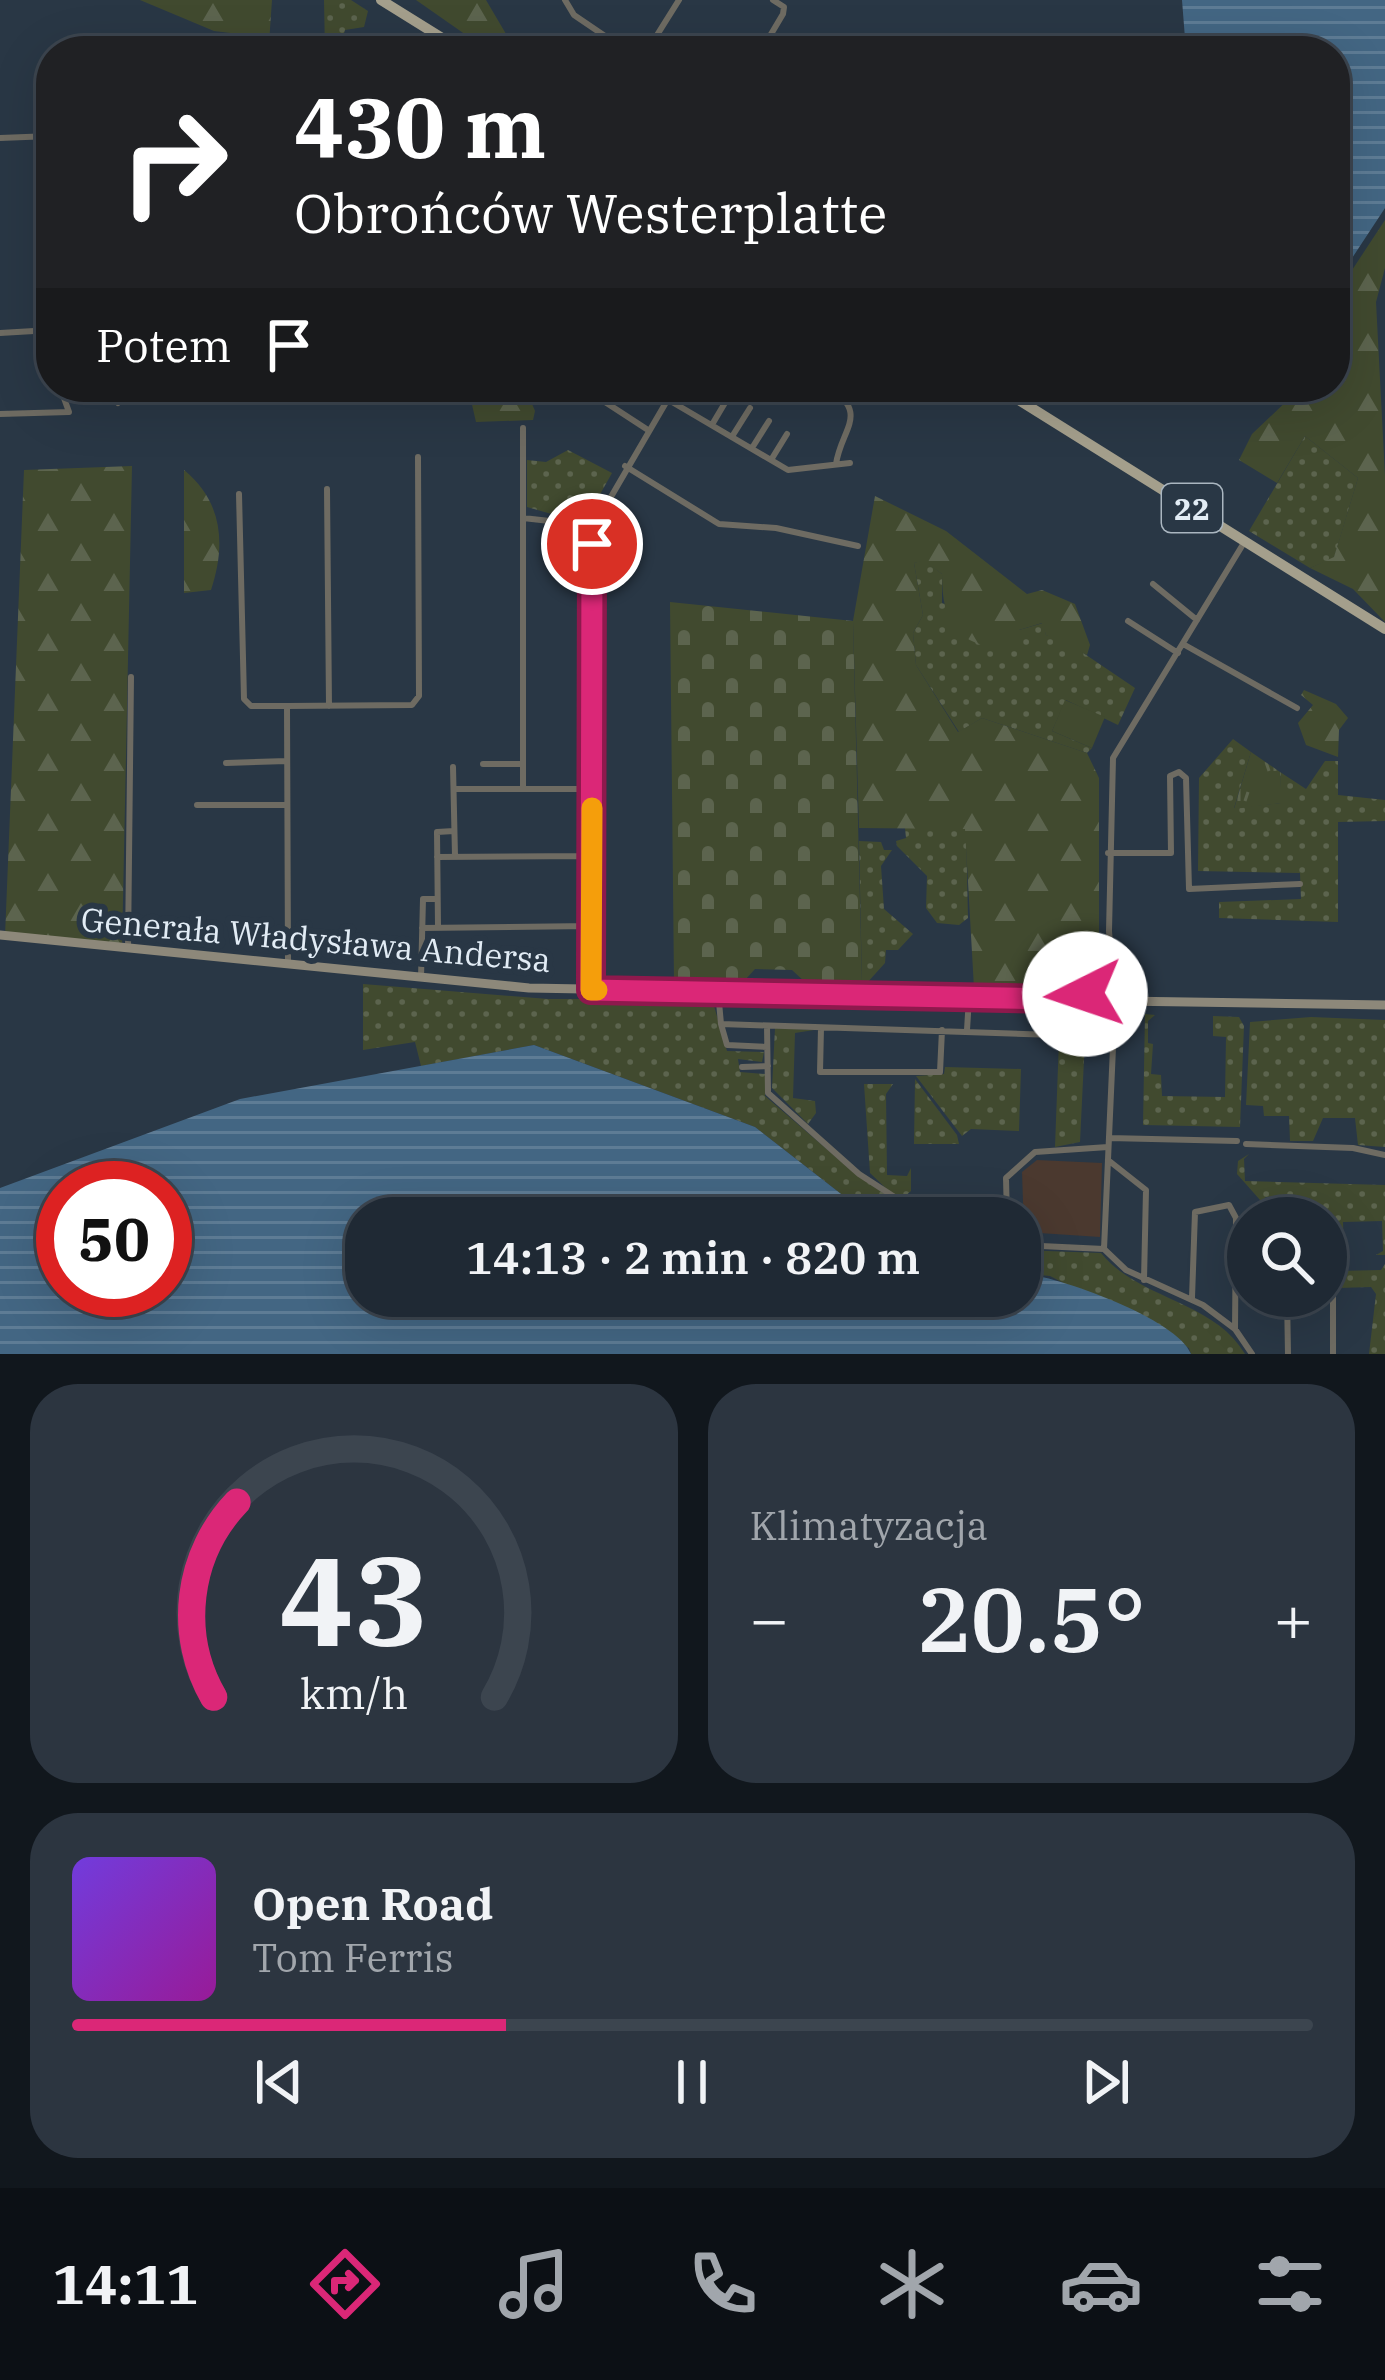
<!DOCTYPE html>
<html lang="pl">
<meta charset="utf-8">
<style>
body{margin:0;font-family:"IBM Plex Serif",serif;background:#2c3540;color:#f1f3f6;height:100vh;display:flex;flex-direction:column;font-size:45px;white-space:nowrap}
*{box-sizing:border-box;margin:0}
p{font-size:39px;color:#a1a6ac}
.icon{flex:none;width:66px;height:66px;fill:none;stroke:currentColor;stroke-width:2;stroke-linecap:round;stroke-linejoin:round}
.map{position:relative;height:1354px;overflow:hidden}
.drawer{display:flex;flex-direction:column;gap:30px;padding:30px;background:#11171d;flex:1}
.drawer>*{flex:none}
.hud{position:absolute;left:36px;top:36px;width:1314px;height:366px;border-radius:48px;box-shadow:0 12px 48px #0002,0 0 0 3px #3c454f;background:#202124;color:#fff;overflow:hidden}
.buttons{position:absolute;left:1227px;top:1197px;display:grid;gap:24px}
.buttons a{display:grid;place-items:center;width:120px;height:120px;border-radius:50%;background:#1f2934;box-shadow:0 12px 48px #0002,0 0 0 3px #3c454f;font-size:60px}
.speed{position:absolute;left:36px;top:1161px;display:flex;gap:24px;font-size:60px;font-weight:700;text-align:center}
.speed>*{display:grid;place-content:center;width:156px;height:156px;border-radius:50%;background:#1f2934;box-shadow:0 12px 48px #0002,0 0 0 3px #3c454f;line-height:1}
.speed .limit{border:18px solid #d22;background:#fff;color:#111}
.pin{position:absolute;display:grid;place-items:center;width:102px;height:102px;color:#fff;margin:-51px;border:6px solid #fff;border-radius:50%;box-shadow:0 3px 12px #0007}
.me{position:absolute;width:132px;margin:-66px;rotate:266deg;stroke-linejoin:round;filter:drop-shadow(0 0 9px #0008)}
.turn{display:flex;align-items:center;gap:42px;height:252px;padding:0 60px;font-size:54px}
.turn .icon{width:156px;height:156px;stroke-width:2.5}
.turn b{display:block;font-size:84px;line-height:102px}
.then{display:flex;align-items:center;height:114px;padding:0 60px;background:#0003;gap:24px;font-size:45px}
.big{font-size:90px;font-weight:600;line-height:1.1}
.drawer .card{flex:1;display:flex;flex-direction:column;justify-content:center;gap:18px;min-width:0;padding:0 42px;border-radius:48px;background:#2c3540}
.drawer .dial{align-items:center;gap:0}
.dial svg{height:312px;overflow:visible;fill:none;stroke:#3c454f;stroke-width:7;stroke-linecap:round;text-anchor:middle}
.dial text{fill:#f1f3f6;stroke:none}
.song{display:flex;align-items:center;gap:36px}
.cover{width:144px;height:144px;border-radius:18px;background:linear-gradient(135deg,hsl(260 70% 55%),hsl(300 70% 35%))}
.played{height:12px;border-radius:6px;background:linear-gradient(90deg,#db2777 35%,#3c454f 35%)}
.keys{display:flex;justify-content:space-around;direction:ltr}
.heat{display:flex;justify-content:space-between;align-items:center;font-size:66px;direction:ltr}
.drawer .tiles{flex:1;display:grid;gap:30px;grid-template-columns:1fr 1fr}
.card:last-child{grid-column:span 2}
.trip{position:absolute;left:345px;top:1197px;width:696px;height:120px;border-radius:48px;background:#1f2934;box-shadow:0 12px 48px #0002,0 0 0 3px #3c454f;font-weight:600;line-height:120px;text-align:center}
.tab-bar{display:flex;height:192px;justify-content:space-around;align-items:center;background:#0c1015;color:#a1a6ac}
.tab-bar .icon{width:84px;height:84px}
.tab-bar .selected{color:#db2777}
.tab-bar b{font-size:54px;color:#f1f3f6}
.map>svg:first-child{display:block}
.education{fill:#4b392f}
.grass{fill:url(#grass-dots)}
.forest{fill:url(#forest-firs)}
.cemetery{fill:url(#cemetery-stones)}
.park{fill:url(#park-tufts)}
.garden{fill:#414a2f}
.water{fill:url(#water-rules);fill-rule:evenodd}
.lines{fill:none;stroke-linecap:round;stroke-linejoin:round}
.minor{stroke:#6e6b62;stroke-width:6}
.secondary{stroke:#8d887a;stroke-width:9}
.primary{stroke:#a49f8c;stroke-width:10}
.route-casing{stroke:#8e194d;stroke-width:30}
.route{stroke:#db2777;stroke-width:21}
.slow{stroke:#f59e0b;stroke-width:21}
.labels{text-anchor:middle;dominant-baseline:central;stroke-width:12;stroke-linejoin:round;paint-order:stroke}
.shield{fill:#293745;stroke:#aab6c0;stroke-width:3}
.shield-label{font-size:30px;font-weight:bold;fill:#e2ecf5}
.street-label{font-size:33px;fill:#e2ecf5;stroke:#293745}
</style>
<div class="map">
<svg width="1385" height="1354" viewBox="0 0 1385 1354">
<defs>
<pattern id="grass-dots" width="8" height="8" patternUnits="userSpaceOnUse" patternTransform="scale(3)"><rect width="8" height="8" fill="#414a2f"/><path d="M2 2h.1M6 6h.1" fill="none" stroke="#5c644e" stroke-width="1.8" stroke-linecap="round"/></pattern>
<pattern id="forest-firs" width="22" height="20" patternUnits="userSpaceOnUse" patternTransform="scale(3)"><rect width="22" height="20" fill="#414a2f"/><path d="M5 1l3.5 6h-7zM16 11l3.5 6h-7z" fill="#5c644e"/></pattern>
<pattern id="cemetery-stones" width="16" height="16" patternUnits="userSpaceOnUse" patternTransform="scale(3)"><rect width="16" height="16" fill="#414a2f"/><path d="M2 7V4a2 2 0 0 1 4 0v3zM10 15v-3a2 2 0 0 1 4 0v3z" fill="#5c644e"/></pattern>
<pattern id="park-tufts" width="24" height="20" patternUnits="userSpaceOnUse" patternTransform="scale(3)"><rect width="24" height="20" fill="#414a2f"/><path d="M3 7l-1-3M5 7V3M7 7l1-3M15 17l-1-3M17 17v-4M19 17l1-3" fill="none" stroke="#5c644e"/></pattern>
<pattern id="water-rules" width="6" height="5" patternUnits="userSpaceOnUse" patternTransform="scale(3)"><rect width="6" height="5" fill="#436683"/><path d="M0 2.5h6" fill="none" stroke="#5e7c95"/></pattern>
</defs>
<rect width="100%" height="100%" fill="#293745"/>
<path class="education" d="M1037 1160 1102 1163 1100 1237 1024 1232 1022 1172Z"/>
<path class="grass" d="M324 0H351L368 11 364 27 345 30 339 51H325Z
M1305 436 1358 478 1334 558 1310 568 1249 531Z
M568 450 612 473 594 505 576 521 527 507V460L546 462Z
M924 560 942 574V603L1019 630 1043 623 1046 635 1067 642 1135 688 1118 725 1066 700 1052 731 1092 748 1087 753 982 718 959 732 916 665 913 633 923 615 914 563Z
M1233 739 1251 752 1234 808 1281 803 1280 772 1306 789 1325 761H1338V795L1385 800V821L1338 822V922L1219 918V902L1301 899 1300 873 1198 871 1199 778Z
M905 828H966L968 918 959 925 937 923 926 908 927 876 897 846 896 841 906 838Z
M859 841 881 842 884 850H892L881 866 884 909 913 934 898 950H886L885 963 866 984 862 983Z
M363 984 548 999H712L727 1051 764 1052 762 1062 738 1059 740 1072 765 1074V1096L858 1176 921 1218H872L755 1127 534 1045 421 1066 415 1042 363 1050Z
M1145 1014 1155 1015 1148 1021V1043L1153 1044 1151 1074 1161 1075 1162 1096 1225 1097 1226 1037 1213 1036V1016L1239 1017 1244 1026 1240 1127 1143 1125Z
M1311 1017 1385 1020V1147L1358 1145 1355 1118H1323L1313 1141H1290L1289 1116H1264L1263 1106 1246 1105 1250 1022Z
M775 1028 814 1030 795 1033 793 1098 815 1101 816 1113 808 1124 772 1088Z
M1085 1039 1080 1142 1055 1147 1059 1040Z
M945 1067 1021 1069 1019 1131 971 1129 962 1136 916 1076 944 1074Z
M915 1079 957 1135 959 1144H914Z
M864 1084H893L886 1094 887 1175 907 1176 911 1168V1191L904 1197 893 1195 870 1173Z
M1249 1154 1244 1159 1245 1181 1385 1185V1255H1376L1383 1251 1382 1221 1343 1222 1344 1252 1350 1256 1326 1258V1218H1310V1198L1265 1197 1281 1218H1276L1237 1174 1238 1161Z
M1020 1250 1101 1253C1139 1300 1213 1300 1245 1354H1191L1189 1348 1050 1276 1020 1273Z
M1385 1264V1354H1369L1376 1294 1371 1287 1338 1288 1336 1271 1381 1270Z"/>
<path class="forest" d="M140 0H272L269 43 256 36 214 31Z
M416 0H486L516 51H489Z
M1385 220V268L1376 302 1385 476V622L1353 589 1310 568 1334 557 1358 478 1305 436 1277 483 1239 460 1252 434 1293 395 1286 387H1335V296Z
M468 387H525L535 411 533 420 476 422Z
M132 466 122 948 5 936 24 470Z
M184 470C223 502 226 545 211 590L184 593Z
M875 496 946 531 1027 594 1042 590 1075 604 1090 645 1087 655 1046 635 1042 623 1019 630 1007 649C957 645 942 624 942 574L924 561 914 563 923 615 913 633 916 665 958 732 982 718 1087 753 1099 778V958L1075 987 974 988 965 829 859 828 853 621Z
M1304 690 1336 704 1348 718 1339 730 1338 757 1306 745 1298 723 1313 705 1301 695Z"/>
<path class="cemetery" d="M670 602 853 621 862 983 805 982 792 970 755 969 744 981 674 980Z"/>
<path class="park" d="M1251 752 1280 772 1282 803 1234 809Z"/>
<path class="garden" d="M1065 700 1105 717 1092 748 1052 731Z"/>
<path class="water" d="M1182 0H1385V208L1335 284V51H1186Z
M534 1045 755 1127 872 1218H366V1296H1020V1273C1058 1276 1178 1319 1191 1354H0V1188L240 1099ZM165 1188V1290H63V1188Z"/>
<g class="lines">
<path class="minor" d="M565 0 574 15 627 51
M647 51 679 0
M761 51 783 14 784 7 773 0
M0 138 51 136
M40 331 51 361
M0 333 51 330
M104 387 118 403
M582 387 648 430
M829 387C870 414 841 429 836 464
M667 399 788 470 850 463
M0 414 69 412 60 387
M713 423 729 396
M523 428V788
M733 435 750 408
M752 448 769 421
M771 460 787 434
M625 466 719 524 776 528 858 546
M327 489 329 706
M239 494 244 699 251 706H287
M523 518 594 526
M1153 584 1197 620
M1128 621 1178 653
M1183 644 1297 708
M226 763 287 761
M483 764H521
M453 767 455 856
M454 789H592
M197 805H287
M1108 853H1171L1170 776 1179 772 1186 778 1189 889 1300 884
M437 857 591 856
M438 926 437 832 454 831
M422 928 591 926
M128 949 131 677
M288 965 287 706 412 705 419 696 418 457
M421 978 423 899H437
M1120 983 1112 968 1109 931 1113 758 1245 541
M1103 984 1107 952
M591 990 594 526 675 387
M718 991 721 1024 1115 1037
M721 1024 727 1045 767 1047
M767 1026 768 1093 859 1174 927 1218
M821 1028 820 1072H940L942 1030
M967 1030 969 998
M742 1067 768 1066
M1109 1138 1237 1141
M1246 1144 1353 1148 1385 1155
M1108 1160 1146 1190 1144 1280
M1007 1218 1006 1178 1035 1152 1108 1147
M1020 1245 1104 1249 1126 1270 1203 1305 1235 1329 1252 1354
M1104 1249 1115 1003
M1326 1262H1333V1354
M1287 1296 1288 1354
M1192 1298 1195 1212 1229 1205 1236 1218 1235 1329"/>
<path class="secondary" d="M0 935 529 988 1086 998 1111 1003 1121 998 1120 983 1103 984V999
M1121 1001 1385 1005"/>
<path class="primary" d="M381 0 463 51
M998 387 1385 629"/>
</g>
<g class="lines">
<g class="route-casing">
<path id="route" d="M592 544 591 990 1060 999 1085 994"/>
</g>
<use href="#route" class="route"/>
<path class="slow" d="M592 808 591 990H597"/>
</g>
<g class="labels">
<rect class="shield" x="1162" y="484" width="60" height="48" rx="9"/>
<g class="shield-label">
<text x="1192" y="508">22</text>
</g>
<g class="street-label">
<text transform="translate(316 939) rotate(5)">Generała Władysława Andersa</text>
</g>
</g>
</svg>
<div class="buttons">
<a><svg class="icon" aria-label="search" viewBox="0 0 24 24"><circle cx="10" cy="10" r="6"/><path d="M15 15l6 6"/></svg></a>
</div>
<div class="speed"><div class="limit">50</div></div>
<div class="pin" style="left:592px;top:544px;background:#d93025"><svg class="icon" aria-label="arrive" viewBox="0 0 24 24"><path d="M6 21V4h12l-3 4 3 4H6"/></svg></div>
<svg class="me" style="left:1085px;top:994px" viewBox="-20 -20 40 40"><circle r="19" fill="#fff"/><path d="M0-13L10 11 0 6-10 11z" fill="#db2777"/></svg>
<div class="trip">14:13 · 2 min · 820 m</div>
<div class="hud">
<div class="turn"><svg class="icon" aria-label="right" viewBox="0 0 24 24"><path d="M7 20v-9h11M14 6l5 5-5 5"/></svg><div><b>430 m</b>Obrońców Westerplatte</div></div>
<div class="then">Potem<svg class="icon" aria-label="arrive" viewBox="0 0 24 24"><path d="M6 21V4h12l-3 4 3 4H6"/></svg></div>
</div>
</div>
<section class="drawer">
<div class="tiles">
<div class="card dial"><svg viewBox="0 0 100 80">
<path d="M14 69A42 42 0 1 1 86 69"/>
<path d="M14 69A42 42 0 0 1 20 19" stroke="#db2777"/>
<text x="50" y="56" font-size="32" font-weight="700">43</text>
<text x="50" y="72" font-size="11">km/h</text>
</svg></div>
<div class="card"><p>Klimatyzacja</p>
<div class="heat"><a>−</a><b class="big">20.5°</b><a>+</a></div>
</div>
<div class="card">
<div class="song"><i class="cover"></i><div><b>Open Road</b><p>Tom Ferris</p></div></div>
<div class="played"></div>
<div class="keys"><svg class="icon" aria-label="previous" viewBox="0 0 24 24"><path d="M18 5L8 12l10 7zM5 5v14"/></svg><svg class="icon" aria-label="pause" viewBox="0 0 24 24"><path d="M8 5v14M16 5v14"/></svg><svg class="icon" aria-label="next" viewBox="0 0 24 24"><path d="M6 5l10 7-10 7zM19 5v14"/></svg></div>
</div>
</div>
</section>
<nav class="tab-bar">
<b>14:11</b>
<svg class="icon selected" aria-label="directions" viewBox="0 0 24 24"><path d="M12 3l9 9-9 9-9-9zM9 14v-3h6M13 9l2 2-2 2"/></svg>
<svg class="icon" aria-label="music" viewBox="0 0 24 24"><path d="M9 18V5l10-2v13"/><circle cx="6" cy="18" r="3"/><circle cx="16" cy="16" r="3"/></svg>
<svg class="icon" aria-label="phone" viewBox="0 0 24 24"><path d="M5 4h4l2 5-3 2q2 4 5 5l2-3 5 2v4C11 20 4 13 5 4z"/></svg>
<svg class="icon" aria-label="climate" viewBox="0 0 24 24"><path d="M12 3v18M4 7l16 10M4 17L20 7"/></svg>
<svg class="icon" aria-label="car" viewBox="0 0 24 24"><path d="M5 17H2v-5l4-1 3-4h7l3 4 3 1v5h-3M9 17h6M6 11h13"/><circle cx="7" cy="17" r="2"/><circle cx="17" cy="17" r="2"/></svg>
<svg class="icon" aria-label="filters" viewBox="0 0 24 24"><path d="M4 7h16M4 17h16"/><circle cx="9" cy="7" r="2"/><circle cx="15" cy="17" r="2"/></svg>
</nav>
